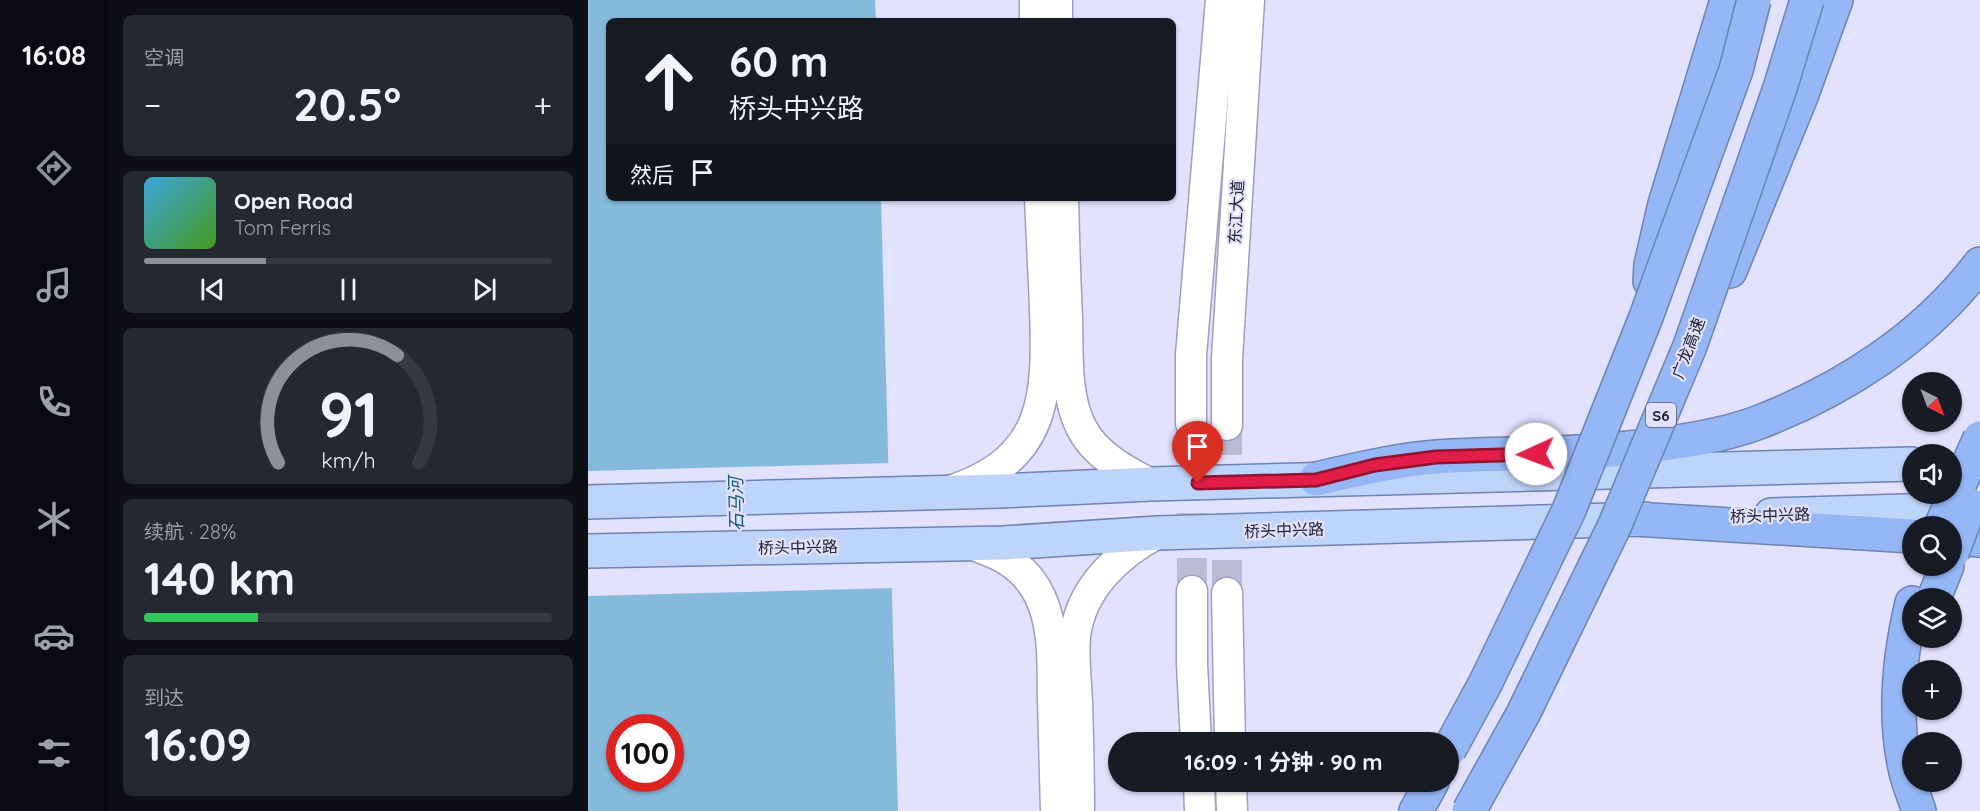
<!DOCTYPE html>
<html lang="zh">
<meta charset="utf-8">
<style>
body{margin:0;font-family:Quicksand,"Noto Sans SC",sans-serif;background:#242831;color:#f1f3f6;height:100vh;display:flex;flex-direction:column;font-size:22px;white-space:nowrap}
*{box-sizing:border-box;margin:0}
p{font-size:20px;color:#9ea1a6}
.icon{flex:none;width:33px;height:33px;fill:none;stroke:currentColor;stroke-width:2;stroke-linecap:round;stroke-linejoin:round}
.map{position:relative;flex:1;overflow:hidden}
.sheet{display:flex;flex-direction:column;gap:15px;padding:15px;background:#0d0f14;width:480px}
.sheet>*{flex:none}
.top-card{position:absolute;left:18px;top:18px;width:570px;height:183px;border-radius:9px;box-shadow:0 2px 4px #0004;background:#171b24;color:#f1f3f6;overflow:hidden}
.needle{width:39px;rotate:138deg}
.tools{position:absolute;left:1314px;top:372px;display:grid;gap:12px}
.tools a{display:grid;place-items:center;width:60px;height:60px;border-radius:50%;background:#171b24;box-shadow:0 2px 4px #0004;font-size:30px}
.speed{position:absolute;left:18px;top:714px;display:flex;gap:12px;font-size:30px;font-weight:700;text-align:center}
.speed>*{display:grid;place-content:center;width:78px;height:78px;border-radius:50%;background:#171b24;box-shadow:0 2px 4px #0004;line-height:1}
.speed .limit{border:9px solid #d22;background:#fff;color:#111}
.pin{position:absolute;display:grid;place-items:center;width:51px;height:51px;color:#fff;margin:-62px -26px;border-radius:50% 50% 50% 0;rotate:-45deg;box-shadow:0 0 6px #0007}
.pin .icon{rotate:45deg}
.me{position:absolute;width:66px;margin:-33px;rotate:268deg;stroke-linejoin:round;filter:drop-shadow(0 0 4px #0008)}
.turn{display:flex;align-items:center;gap:21px;height:126px;padding:0 24px;font-size:27px}
.turn .icon{width:78px;height:78px;stroke-width:2.5}
.turn b{display:block;font-size:42px;line-height:51px}
.then{display:flex;align-items:center;height:57px;padding:0 24px;background:#0003;gap:12px;font-size:22px}
.big{font-size:45px;font-weight:700;line-height:1.1}
.sheet .tile{flex:1;display:flex;flex-direction:column;justify-content:center;gap:9px;min-width:0;padding:0 21px;border-radius:9px;background:#242831}
.sheet .dial{align-items:center;gap:0}
.dial svg{height:156px;overflow:visible;fill:none;stroke:#363941;stroke-width:7;stroke-linecap:round;text-anchor:middle}
.dial text{fill:#f1f3f6;stroke:none}
.song{display:flex;align-items:center;gap:18px}
.cover{width:72px;height:72px;border-radius:9px;background:linear-gradient(135deg,hsl(200 70% 55%),hsl(100 70% 35%))}
.played{height:6px;border-radius:3px;background:linear-gradient(90deg,#8c9099 30%,#363941 30%)}
.keys{display:flex;justify-content:space-around;direction:ltr}
.heat{display:flex;justify-content:space-between;align-items:center;font-size:33px;direction:ltr}
.charge{height:9px;border-radius:4px;background:linear-gradient(90deg,#34c759 28%,#363941 0)}
.trip{position:absolute;left:520px;top:732px;width:351px;height:60px;border-radius:30px;background:#171b24;box-shadow:0 2px 4px #0004;font-weight:700;line-height:60px;text-align:center}
main{display:flex;flex:1;min-height:0}
.tab-bar{display:flex;flex-direction:column;width:108px;justify-content:space-around;align-items:center;background:#090b0e;color:#9ea1a6}
.tab-bar .icon{width:42px;height:42px}
.tab-bar .active{color:#8c9099}
.tab-bar b{font-size:27px;color:#f1f3f6}
.map>svg:first-child{display:block}
.water{fill:#85badc;fill-rule:evenodd}
.pier{fill:#e2e1fe}
.lines{fill:none;stroke-linecap:round;stroke-linejoin:round}
.secondary-tunnel{stroke:#bcbbd5;stroke-width:30;stroke-dasharray:30 15;stroke-linecap:butt}
.secondary-casing{stroke:#9f9ebf;stroke-width:33}
.primary-casing{stroke:#6d83b0;stroke-width:36}
.highway-casing{stroke:#6d83b0;stroke-width:36}
.secondary{stroke:#fff;stroke-width:30}
.primary{stroke:#bfd4f9;stroke-width:33}
.highway{stroke:#95b7f5;stroke-width:33}
.highway-bridge-casing{stroke:#6d83b0;stroke-width:36;stroke-linecap:butt}
.highway-bridge{stroke:#95b7f5;stroke-width:33}
.route-casing{stroke:#92132f;stroke-width:15}
.route{stroke:#e11d48;stroke-width:10}
.labels{text-anchor:middle;dominant-baseline:central;stroke-width:4.5;stroke-linejoin:round;paint-order:stroke}
.shield{fill:#e2e1fe;stroke:#5c5b6d;stroke-width:1.5}
.shield-label{font-size:15px;font-weight:bold;fill:#22222f}
.street-label{font-size:16px;fill:#22222f;stroke:#e2e1fe}
.water-label{font-size:18px;font-style:italic;fill:#165678;stroke:#e2e1fe}
</style>
<main>
<nav class="tab-bar">
<b>16:08</b>
<svg class="icon active" aria-label="directions" viewBox="0 0 24 24"><path d="M12 3l9 9-9 9-9-9zM9 14v-3h6M13 9l2 2-2 2"/></svg>
<svg class="icon" aria-label="music" viewBox="0 0 24 24"><path d="M9 18V5l10-2v13"/><circle cx="6" cy="18" r="3"/><circle cx="16" cy="16" r="3"/></svg>
<svg class="icon" aria-label="phone" viewBox="0 0 24 24"><path d="M5 4h4l2 5-3 2q2 4 5 5l2-3 5 2v4C11 20 4 13 5 4z"/></svg>
<svg class="icon" aria-label="climate" viewBox="0 0 24 24"><path d="M12 3v18M4 7l16 10M4 17L20 7"/></svg>
<svg class="icon" aria-label="car" viewBox="0 0 24 24"><path d="M5 17H2v-5l4-1 3-4h7l3 4 3 1v5h-3M9 17h6M6 11h13"/><circle cx="7" cy="17" r="2"/><circle cx="17" cy="17" r="2"/></svg>
<svg class="icon" aria-label="filters" viewBox="0 0 24 24"><path d="M4 7h16M4 17h16"/><circle cx="9" cy="7" r="2"/><circle cx="15" cy="17" r="2"/></svg>
</nav>
<section class="sheet">
<div class="tile"><p>空调</p>
<div class="heat"><a>−</a><b class="big">20.5°</b><a>+</a></div>
</div>
<div class="tile">
<div class="song"><i class="cover"></i><div><b>Open Road</b><p>Tom Ferris</p></div></div>
<div class="played"></div>
<div class="keys"><svg class="icon" aria-label="previous" viewBox="0 0 24 24"><path d="M18 5L8 12l10 7zM5 5v14"/></svg><svg class="icon" aria-label="pause" viewBox="0 0 24 24"><path d="M8 5v14M16 5v14"/></svg><svg class="icon" aria-label="next" viewBox="0 0 24 24"><path d="M6 5l10 7-10 7zM19 5v14"/></svg></div>
</div>
<div class="tile dial"><svg viewBox="0 0 100 80">
<path d="M14 69A42 42 0 1 1 86 69"/>
<path d="M14 69A42 42 0 0 1 75 14" stroke="#8c9099"/>
<text x="50" y="56" font-size="32" font-weight="700">91</text>
<text x="50" y="72" font-size="11">km/h</text>
</svg></div>
<div class="tile"><p>续航 · 28%</p><b class="big">140 km</b><div class="charge"></div></div>
<div class="tile"><p>到达</p><b class="big">16:09</b></div>
</section>
<div class="map">
<svg width="1392" height="811" viewBox="0 0 1392 811">
<rect width="100%" height="100%" fill="#e2e1fe"/>
<path class="water" d="M0 0H287L288 21H21V198H293L310 811H0ZM32 728H82V778H32Z"/>
<path class="pier" d="M303 463 306 588 0 596V471Z"/>
<g class="lines">
<path class="secondary-tunnel" d="M603 423 604 591
M639 425V593"/>
<g class="secondary-casing">
<path id="secondary" d="M447 0V21
M469 0V21
M475 198C476 238 477 278 479 318 480 352 477 395 493 427 506 454 537 471 563 484
M603 423V355L633 0
M639 425V359L661 0
M362 491C459 459 460 397 457 308 455 271 454 235 452 198
M383 544C396 549 409 553 421 561 469 592 464 650 465 700 466 737 467 774 468 811
M604 591V664L608 742
M639 593 642 742
M611 782 612 811
M643 782 644 811
M491 811C491 774 490 737 489 701 488 680 485 657 487 636 493 588 530 554 570 533"/>
</g>
<g class="primary-casing">
<path id="primary" d="M0 502 412 491 563 484 1324 464
M1183 515 1386 509
M0 551 415 543 570 533 1057 519"/>
</g>
<g class="highway-casing">
<path id="highway" d="M1142 271 1214 94 1248 0
M1062 281 1063 265 1077 204 1139 0
M728 479C768 470 808 460 849 457 909 452 970 456 1031 449 1073 445 1129 438 1169 423 1255 390 1336 338 1392 264
M1046 519 1324 536
M1364 538 1392 540
M1346 598 1359 566
M1324 603C1311 658 1305 716 1318 772 1321 785 1327 798 1331 811
M828 811 844 782"/>
</g>
<use href="#secondary" class="secondary"/>
<use href="#primary" class="primary"/>
<use href="#highway" class="highway"/>
<g class="highway-bridge-casing">
<path id="highway-bridge" d="M1353 526 1392 438
M1364 553 1382 505
M861 750 897 684 981 510 1058 317 1148 70 1166 0
M881 811 935 714 1026 527 1102 346 1192 88 1219 0"/>
</g>
<use href="#highway-bridge" class="highway-bridge"/>
</g>
<g class="lines">
<g class="route-casing">
<path id="route" d="M610 483 728 480 787 465 848 457 948 454"/>
</g>
<use href="#route" class="route"/>
</g>
<g class="labels">
<rect class="shield" x="1058" y="403" width="30" height="24" rx="4.5"/>
<g class="shield-label">
<text x="1073" y="415">S6</text>
</g>
<g class="street-label">
<text transform="translate(648 212) rotate(-87)">东江大道</text>
<text transform="translate(1100 348) rotate(-69)">广龙高速</text>
<text transform="translate(1182 515) rotate(-2)">桥头中兴路</text>
<text transform="translate(696 530) rotate(-2)">桥头中兴路</text>
<text transform="translate(210 547) rotate(-1)">桥头中兴路</text>
</g>
<g class="water-label">
<text transform="translate(148 504) rotate(-91)">石马河</text>
</g>
</g>
</svg>
<div class="tools">
<a><svg class="needle" viewBox="-14 -14 28 28"><path d="M0-13l5 13h-10z" fill="#e53935"/><path d="M0 13l5-13h-10z" fill="#9ea1a6"/></svg></a>
<a><svg class="icon" aria-label="sound" viewBox="0 0 24 24"><path d="M4 9h4l5-4v14l-5-4H4zM17 9q2 3 0 6"/></svg></a>
<a><svg class="icon" aria-label="search" viewBox="0 0 24 24"><circle cx="10" cy="10" r="6"/><path d="M15 15l6 6"/></svg></a>
<a><svg class="icon" aria-label="layers" viewBox="0 0 24 24"><path d="M12 4l9 5-9 5-9-5zM3 14l9 5 9-5"/></svg></a>
<a>+</a>
<a>−</a>
</div>
<div class="speed"><div class="limit">100</div></div>
<div class="pin" style="left:610px;top:483px;background:#d93025"><svg class="icon" aria-label="arrive" viewBox="0 0 24 24"><path d="M6 21V4h12l-3 4 3 4H6"/></svg></div>
<svg class="me" style="left:948px;top:454px" viewBox="-20 -20 40 40"><circle r="19" fill="#fff"/><path d="M0-13L10 11 0 6-10 11z" fill="#e11d48"/></svg>
<div class="trip">16:09 · 1 分钟 · 90 m</div>
<div class="top-card">
<div class="turn"><svg class="icon" aria-label="ahead" viewBox="0 0 24 24"><path d="M12 20V5M6 11l6-6 6 6"/></svg><div><b>60 m</b>桥头中兴路</div></div>
<div class="then">然后<svg class="icon" aria-label="arrive" viewBox="0 0 24 24"><path d="M6 21V4h12l-3 4 3 4H6"/></svg></div>
</div>
</div>
</main>
